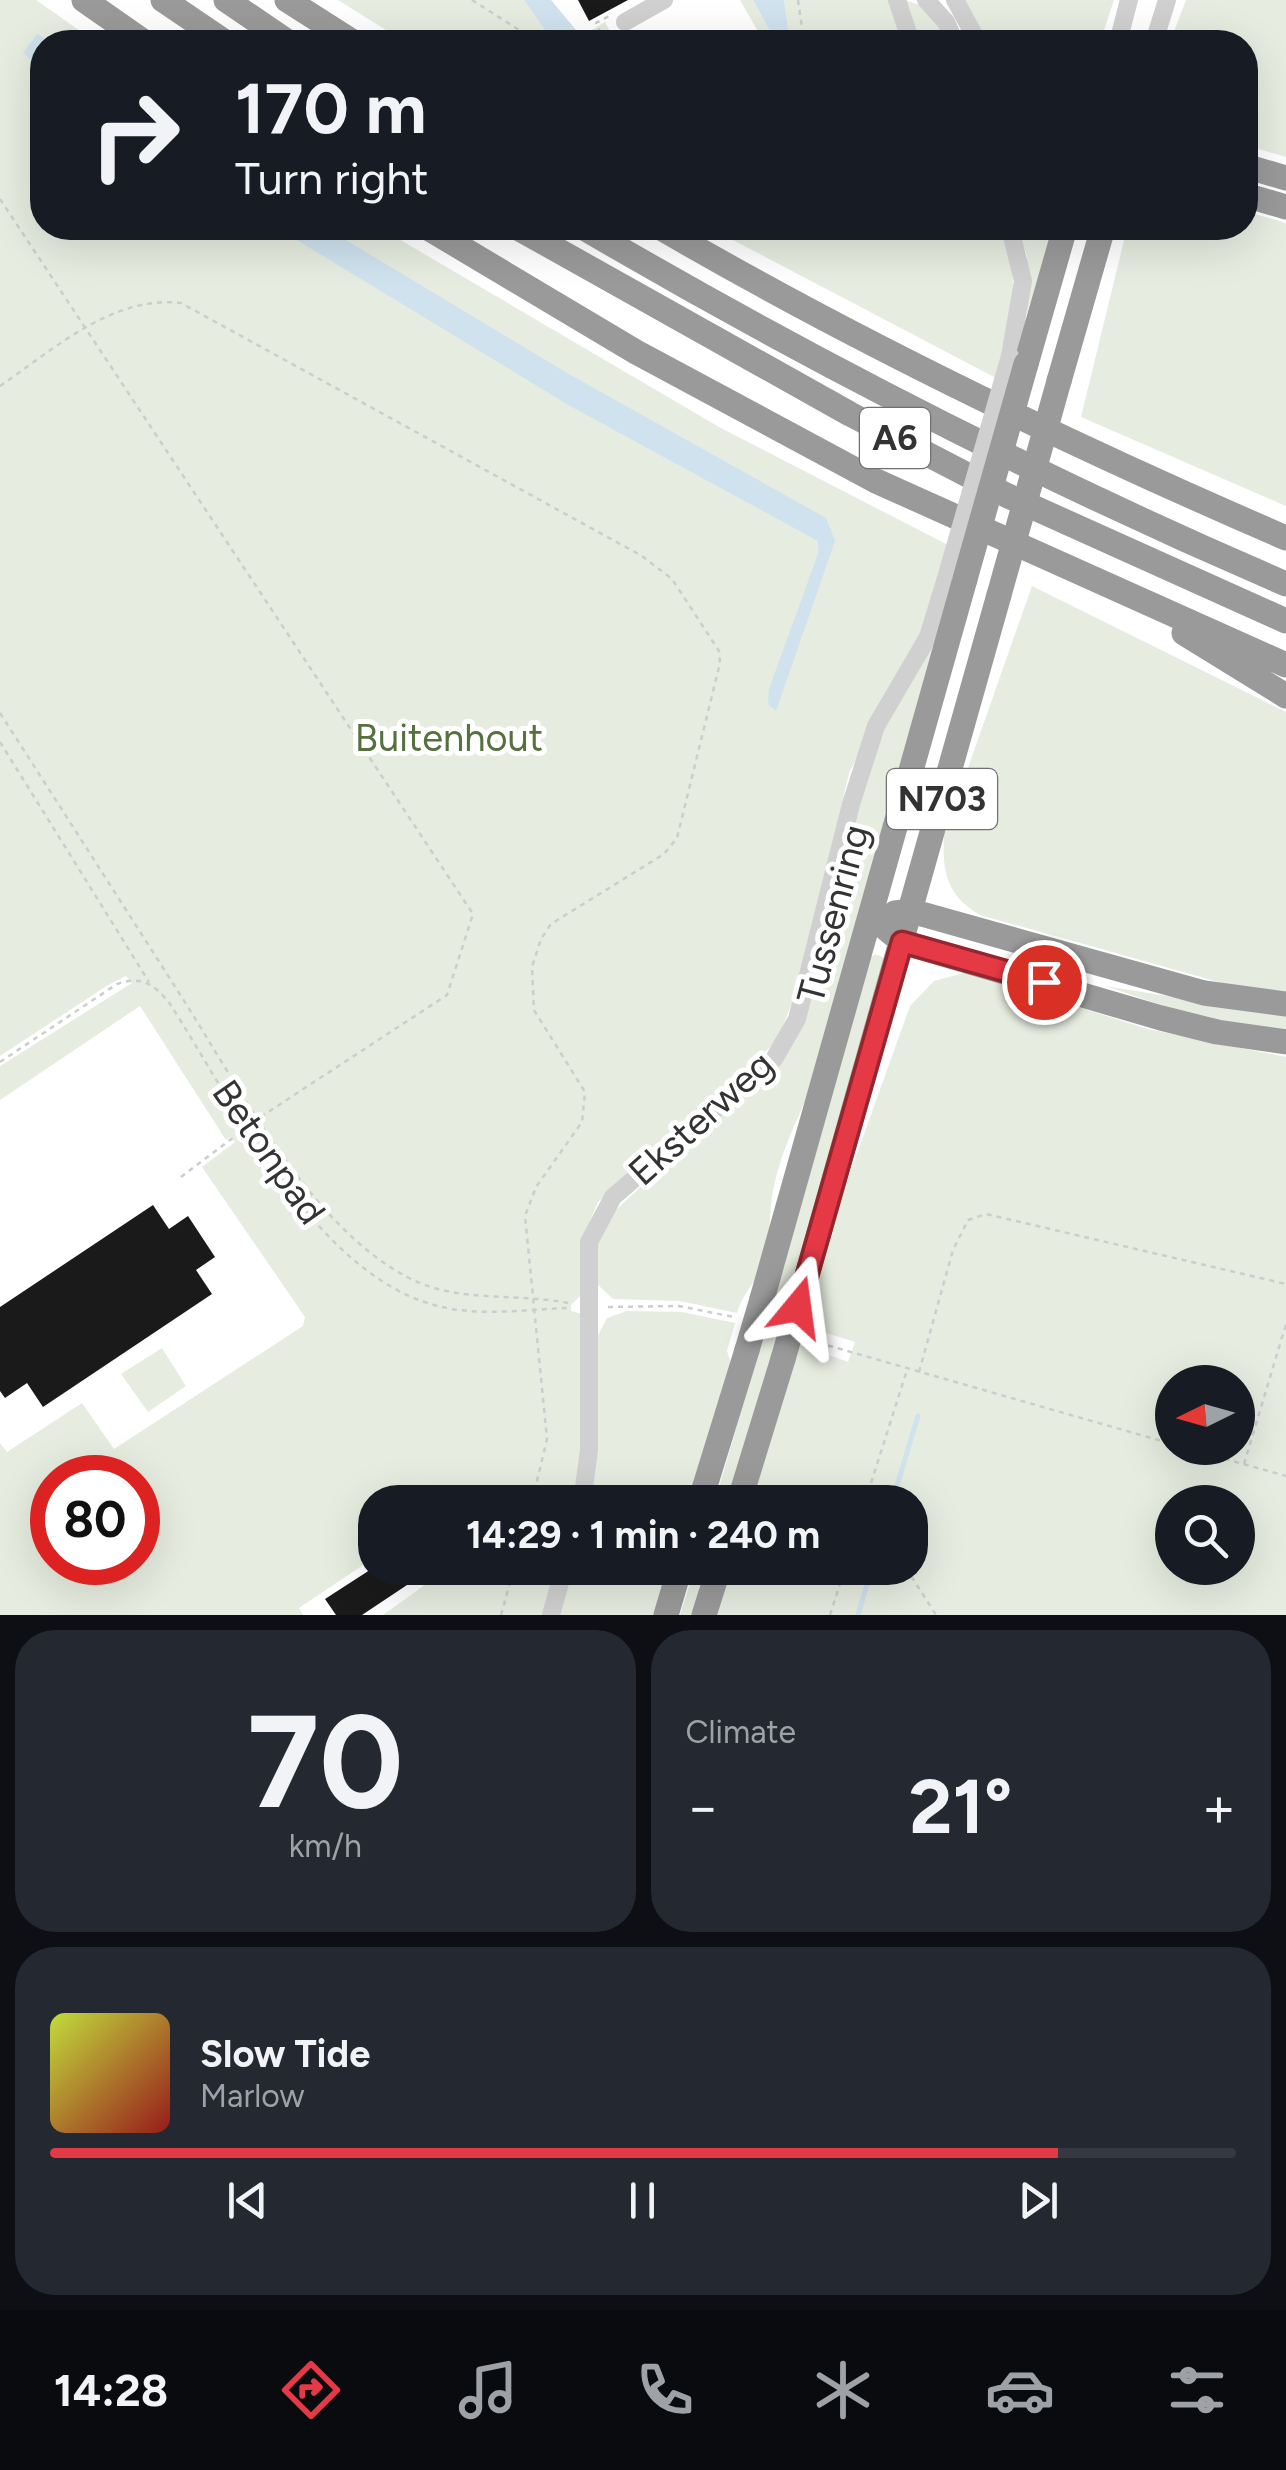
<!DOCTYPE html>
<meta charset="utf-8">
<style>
body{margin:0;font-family:Figtree,sans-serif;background:#242831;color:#f1f3f6;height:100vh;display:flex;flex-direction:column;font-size:38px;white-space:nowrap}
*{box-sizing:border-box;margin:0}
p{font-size:32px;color:#9ea1a6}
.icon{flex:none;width:55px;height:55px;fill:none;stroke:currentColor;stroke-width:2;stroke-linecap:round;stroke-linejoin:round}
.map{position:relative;height:1615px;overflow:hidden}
.sheet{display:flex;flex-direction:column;gap:15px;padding:15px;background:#0d0f14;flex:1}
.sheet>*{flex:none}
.hud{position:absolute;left:30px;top:30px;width:1228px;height:210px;border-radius:40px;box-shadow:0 10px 40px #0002;background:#171b24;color:#f1f3f6;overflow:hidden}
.needle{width:65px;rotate:265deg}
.fabs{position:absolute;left:1155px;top:1365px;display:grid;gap:20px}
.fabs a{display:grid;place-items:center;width:100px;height:100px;border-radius:50%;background:#171b24;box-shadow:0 10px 40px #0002;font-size:50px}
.speed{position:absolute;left:30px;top:1455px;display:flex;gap:20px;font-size:50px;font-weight:700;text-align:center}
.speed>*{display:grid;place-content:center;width:130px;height:130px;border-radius:50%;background:#171b24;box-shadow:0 10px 40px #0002;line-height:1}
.speed .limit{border:15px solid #d22;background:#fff;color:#111}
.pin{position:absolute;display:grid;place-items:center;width:85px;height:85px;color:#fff;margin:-42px;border:5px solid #fff;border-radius:50%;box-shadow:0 2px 10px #0007}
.me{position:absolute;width:110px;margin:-55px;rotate:16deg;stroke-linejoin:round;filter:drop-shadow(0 0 8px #0008)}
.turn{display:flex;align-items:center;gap:35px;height:210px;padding:0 40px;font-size:45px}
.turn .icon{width:130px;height:130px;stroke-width:2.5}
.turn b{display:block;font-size:70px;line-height:85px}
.big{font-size:75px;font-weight:700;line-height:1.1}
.sheet .widget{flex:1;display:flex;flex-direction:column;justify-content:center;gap:15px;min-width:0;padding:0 35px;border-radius:40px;background:#242831}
.sheet .dial{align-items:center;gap:0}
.dial b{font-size:130px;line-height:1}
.song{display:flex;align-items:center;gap:30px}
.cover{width:120px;height:120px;border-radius:15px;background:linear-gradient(135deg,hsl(70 70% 55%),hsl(0 70% 35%))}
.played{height:10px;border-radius:5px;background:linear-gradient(90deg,#e63946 85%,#363941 85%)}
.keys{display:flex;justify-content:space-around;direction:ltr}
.heat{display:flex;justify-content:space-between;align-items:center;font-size:55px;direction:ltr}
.sheet .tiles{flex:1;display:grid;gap:15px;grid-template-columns:1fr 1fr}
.widget:last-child{grid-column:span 2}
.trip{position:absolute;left:358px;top:1485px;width:570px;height:100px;border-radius:40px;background:#171b24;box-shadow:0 10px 40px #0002;font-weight:700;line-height:100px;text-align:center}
.dock{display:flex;height:160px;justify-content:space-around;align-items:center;background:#090b0e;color:#9ea1a6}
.dock .icon{width:70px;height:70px}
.dock .selected{color:#e63946}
.dock b{font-size:45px;color:#f1f3f6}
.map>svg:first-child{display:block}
.green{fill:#e6ecdf;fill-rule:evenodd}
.water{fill:#cfe2ee}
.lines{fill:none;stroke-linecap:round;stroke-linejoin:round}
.stream{stroke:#cfe2ee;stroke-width:5}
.building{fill:#1a1a1a}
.path{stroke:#cdcdcd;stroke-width:2.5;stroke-dasharray:5 5;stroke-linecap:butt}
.minor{stroke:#d0d0d0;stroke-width:18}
.highway{stroke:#9a9a9a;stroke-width:25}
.minor-bridge{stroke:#d0d0d0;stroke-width:18}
.highway-bridge{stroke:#9a9a9a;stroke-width:25}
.route-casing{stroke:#96252e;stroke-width:25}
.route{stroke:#e63946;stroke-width:18}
.labels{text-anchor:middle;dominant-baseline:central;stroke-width:10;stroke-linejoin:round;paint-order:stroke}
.shield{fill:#fff;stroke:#707070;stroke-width:2.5}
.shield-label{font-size:35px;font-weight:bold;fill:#333}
.park-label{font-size:38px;fill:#56703f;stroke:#fff}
.street-label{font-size:38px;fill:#333;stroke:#fff}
</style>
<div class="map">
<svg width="1286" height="1615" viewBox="0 0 1286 1615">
<rect width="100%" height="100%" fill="#fff"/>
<path class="green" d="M0 0H36L96 42H42V228H380L719 427 950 546 920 637 849 773 800 982 777 1041 598 1202 583 1237V1293L571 1305V1311L583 1314 586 1412 575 1502H375V1557L299 1608 303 1615H0V1443L7 1452 82 1403 114 1449 303 1326 305 1317 202 1167 235 1142 231 1137 226 1140 140 1006 0 1100V1066L132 983 126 976 108 985 0 1056ZM52 1478H138V1562H52Z
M338 0H524L553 42H405Z
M740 0H753L776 42H764Z
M784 0H892L903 42H790Z
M905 0 929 8 949 42H917Z
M960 0H1114L1100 42H984Z
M1186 0H1286V157L1245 145V42H1170Z
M605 22 616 42H586L590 31Z
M1245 211 1286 223V506L1081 417 1127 228H1245Z
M710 228H1004C1021 287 1011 319 996 378Z
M1018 228H1054L1027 313V256Z
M1032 586 1286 712V992L1247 990 980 915C947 896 942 872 944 836Z
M939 629 815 1079C798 1119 776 1159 771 1205 769 1224 771 1245 762 1266 755 1284 744 1291 737 1313L679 1301 613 1299 597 1284 596 1249 605 1220 783 1055 859 796 887 721Z
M875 954 885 958 731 1502H715L870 958Z
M967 972 1148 1029 1286 1057V1615H716L730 1568H910V1502H750L799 1344 848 1362 855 1342 804 1326 845 1187 910 1006 934 981ZM1172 1382H1238V1448H1172ZM1172 1502H1238V1568H1172Z
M1105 986 1286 1015V1037L1179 1011Z
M627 1311 682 1312 735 1323 727 1351 733 1369 695 1502H588L597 1337 607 1318Z
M162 1348 186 1386 148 1412 121 1374Z
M430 1568H557L544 1615H383L436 1577Z
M572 1568H675L661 1615H559Z
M695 1568H712L698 1615H680Z"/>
<path class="water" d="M524 0H551L586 42H553Z
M753 0H784L790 42H776Z
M37 34 51 42H42V69L23 53Z
M277 228H326L567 373 826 518 835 541 776 711 768 704 769 689 818 554V541L570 406Z"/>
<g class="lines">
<path class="stream" d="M892 1502 918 1416
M858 1615 872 1568"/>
</g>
<path class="building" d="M578 0H628L589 21Z
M153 1205 169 1229 188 1216 215 1257 196 1270 212 1294 43 1407 27 1383 5 1398 0 1391V1307Z
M373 1568H412L419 1577 362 1615H336L325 1599Z"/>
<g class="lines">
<path class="path" d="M472 0 538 42
M798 0 804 42
M605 42 596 23 611 15
M0 199 473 914 447 995 259 1118 181 1177
M856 228H867
M0 386C53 350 112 295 181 303L642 556 672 579 719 651 720 663 677 838 664 854 551 924 541 939 532 967 534 1010 585 1092 582 1122 536 1187 525 1216 547 1439 532 1502
M0 713C61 808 121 902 181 996 240 1088 309 1226 409 1278 459 1304 519 1292 573 1304
M0 742 149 982
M0 1062 117 984C142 975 155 985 170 1004 235 1105 320 1284 447 1308 487 1316 530 1309 570 1308
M608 1307 679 1306 734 1317
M809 1340 1172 1444
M919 1372 953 1250 968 1220 986 1214 1286 1284
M1186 1448 1286 1476
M1244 1464 1286 1324
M865 1502 907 1370
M906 1568 936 1615
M501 1615 514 1568
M830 1615 845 1568"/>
<path class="minor" d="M897 0 911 42
M926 0 946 22 955 42
M955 0 978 42
M625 22 664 0
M1118 42 1129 0
M1154 42 1167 0
M1010 356 1023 281 1010 228
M582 1502 589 1450V1242L613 1197 774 1059 797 1019 851 804 876 726 928 637 948 571
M551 1615 564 1568"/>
<path class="highway" d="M84 0 144 42
M163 0 225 42
M226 0 288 42
M287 0 353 42
M1245 166 1286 178
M1245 195 1286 207
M428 228 636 352 876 481 1286 665
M518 228 850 414 1006 495 1286 621
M584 228C811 361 1044 480 1286 584
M661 228C862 345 1073 446 1286 538
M1026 364 1065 228
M1059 381 1103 228
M1184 633 1286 696
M895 913 911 911 1204 993 1286 1004
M871 916 902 942 1161 1018 1217 1032 1286 1042
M762 1299 965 579
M798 1307 999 595
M700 1502 747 1350
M739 1502 783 1359
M666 1615 680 1568
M704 1615 719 1568"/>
<path class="minor-bridge" d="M948 571 1010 356"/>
<path class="highway-bridge" d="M965 579 1026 364
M999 595 1059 381
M747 1350 762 1299
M783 1359 798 1307"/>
</g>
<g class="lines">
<g class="route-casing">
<path id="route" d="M798 1307 902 942 1044 982"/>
</g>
<use href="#route" class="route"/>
</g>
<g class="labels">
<g class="shield">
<rect x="860" y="408" width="70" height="60" rx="8"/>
<rect x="887" y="769" width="110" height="60" rx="8"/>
</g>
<g class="shield-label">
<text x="895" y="438">A6</text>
<text x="942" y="799">N703</text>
</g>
<g class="park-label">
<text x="449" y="738">Buitenhout</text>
</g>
<g class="street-label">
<text transform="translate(833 914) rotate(-75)">Tussenring</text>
<text transform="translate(701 1118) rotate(-42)">Eksterweg</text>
<text transform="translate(269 1152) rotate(55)">Betonpad</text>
</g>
</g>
</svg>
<div class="fabs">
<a><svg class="needle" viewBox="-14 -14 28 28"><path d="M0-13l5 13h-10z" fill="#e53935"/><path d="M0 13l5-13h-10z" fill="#9ea1a6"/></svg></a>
<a><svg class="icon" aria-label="search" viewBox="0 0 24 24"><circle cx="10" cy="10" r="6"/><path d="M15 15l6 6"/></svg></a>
</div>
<div class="speed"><div class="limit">80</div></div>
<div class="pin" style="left:1044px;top:982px;background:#d93025"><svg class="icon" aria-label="arrive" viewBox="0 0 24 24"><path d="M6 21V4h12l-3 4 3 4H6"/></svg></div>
<svg class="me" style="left:798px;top:1307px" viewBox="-20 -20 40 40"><path d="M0-17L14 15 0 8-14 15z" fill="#e63946" stroke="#fff" stroke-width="4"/></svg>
<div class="trip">14:29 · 1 min · 240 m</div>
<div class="hud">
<div class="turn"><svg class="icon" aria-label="right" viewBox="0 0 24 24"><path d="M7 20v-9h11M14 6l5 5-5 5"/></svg><div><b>170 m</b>Turn right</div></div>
</div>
</div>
<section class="sheet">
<div class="tiles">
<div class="widget dial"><b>70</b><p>km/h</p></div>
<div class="widget"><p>Climate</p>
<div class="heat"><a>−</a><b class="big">21°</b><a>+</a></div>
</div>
<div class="widget">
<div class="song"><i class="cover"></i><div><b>Slow Tide</b><p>Marlow</p></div></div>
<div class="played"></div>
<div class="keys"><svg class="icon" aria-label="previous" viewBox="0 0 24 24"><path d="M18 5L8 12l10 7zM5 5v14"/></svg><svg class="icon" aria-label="pause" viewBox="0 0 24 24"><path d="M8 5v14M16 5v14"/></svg><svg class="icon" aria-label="next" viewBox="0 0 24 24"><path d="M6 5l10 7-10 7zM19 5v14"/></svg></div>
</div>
</div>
</section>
<nav class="dock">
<b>14:28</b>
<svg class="icon selected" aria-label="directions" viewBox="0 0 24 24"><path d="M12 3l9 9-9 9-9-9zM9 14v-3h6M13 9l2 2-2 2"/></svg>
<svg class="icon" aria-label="music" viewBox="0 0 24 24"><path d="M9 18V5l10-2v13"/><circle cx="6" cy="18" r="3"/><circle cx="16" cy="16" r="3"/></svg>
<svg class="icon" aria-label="phone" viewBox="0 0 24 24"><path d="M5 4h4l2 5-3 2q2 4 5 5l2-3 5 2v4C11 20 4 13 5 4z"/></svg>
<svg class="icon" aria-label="climate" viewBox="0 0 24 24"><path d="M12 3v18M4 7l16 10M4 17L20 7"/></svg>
<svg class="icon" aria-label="car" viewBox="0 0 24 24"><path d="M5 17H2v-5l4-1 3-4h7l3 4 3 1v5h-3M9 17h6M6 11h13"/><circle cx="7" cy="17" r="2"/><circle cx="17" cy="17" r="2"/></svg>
<svg class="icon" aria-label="filters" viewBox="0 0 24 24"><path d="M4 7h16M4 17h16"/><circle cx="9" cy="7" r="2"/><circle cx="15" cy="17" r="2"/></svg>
</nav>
